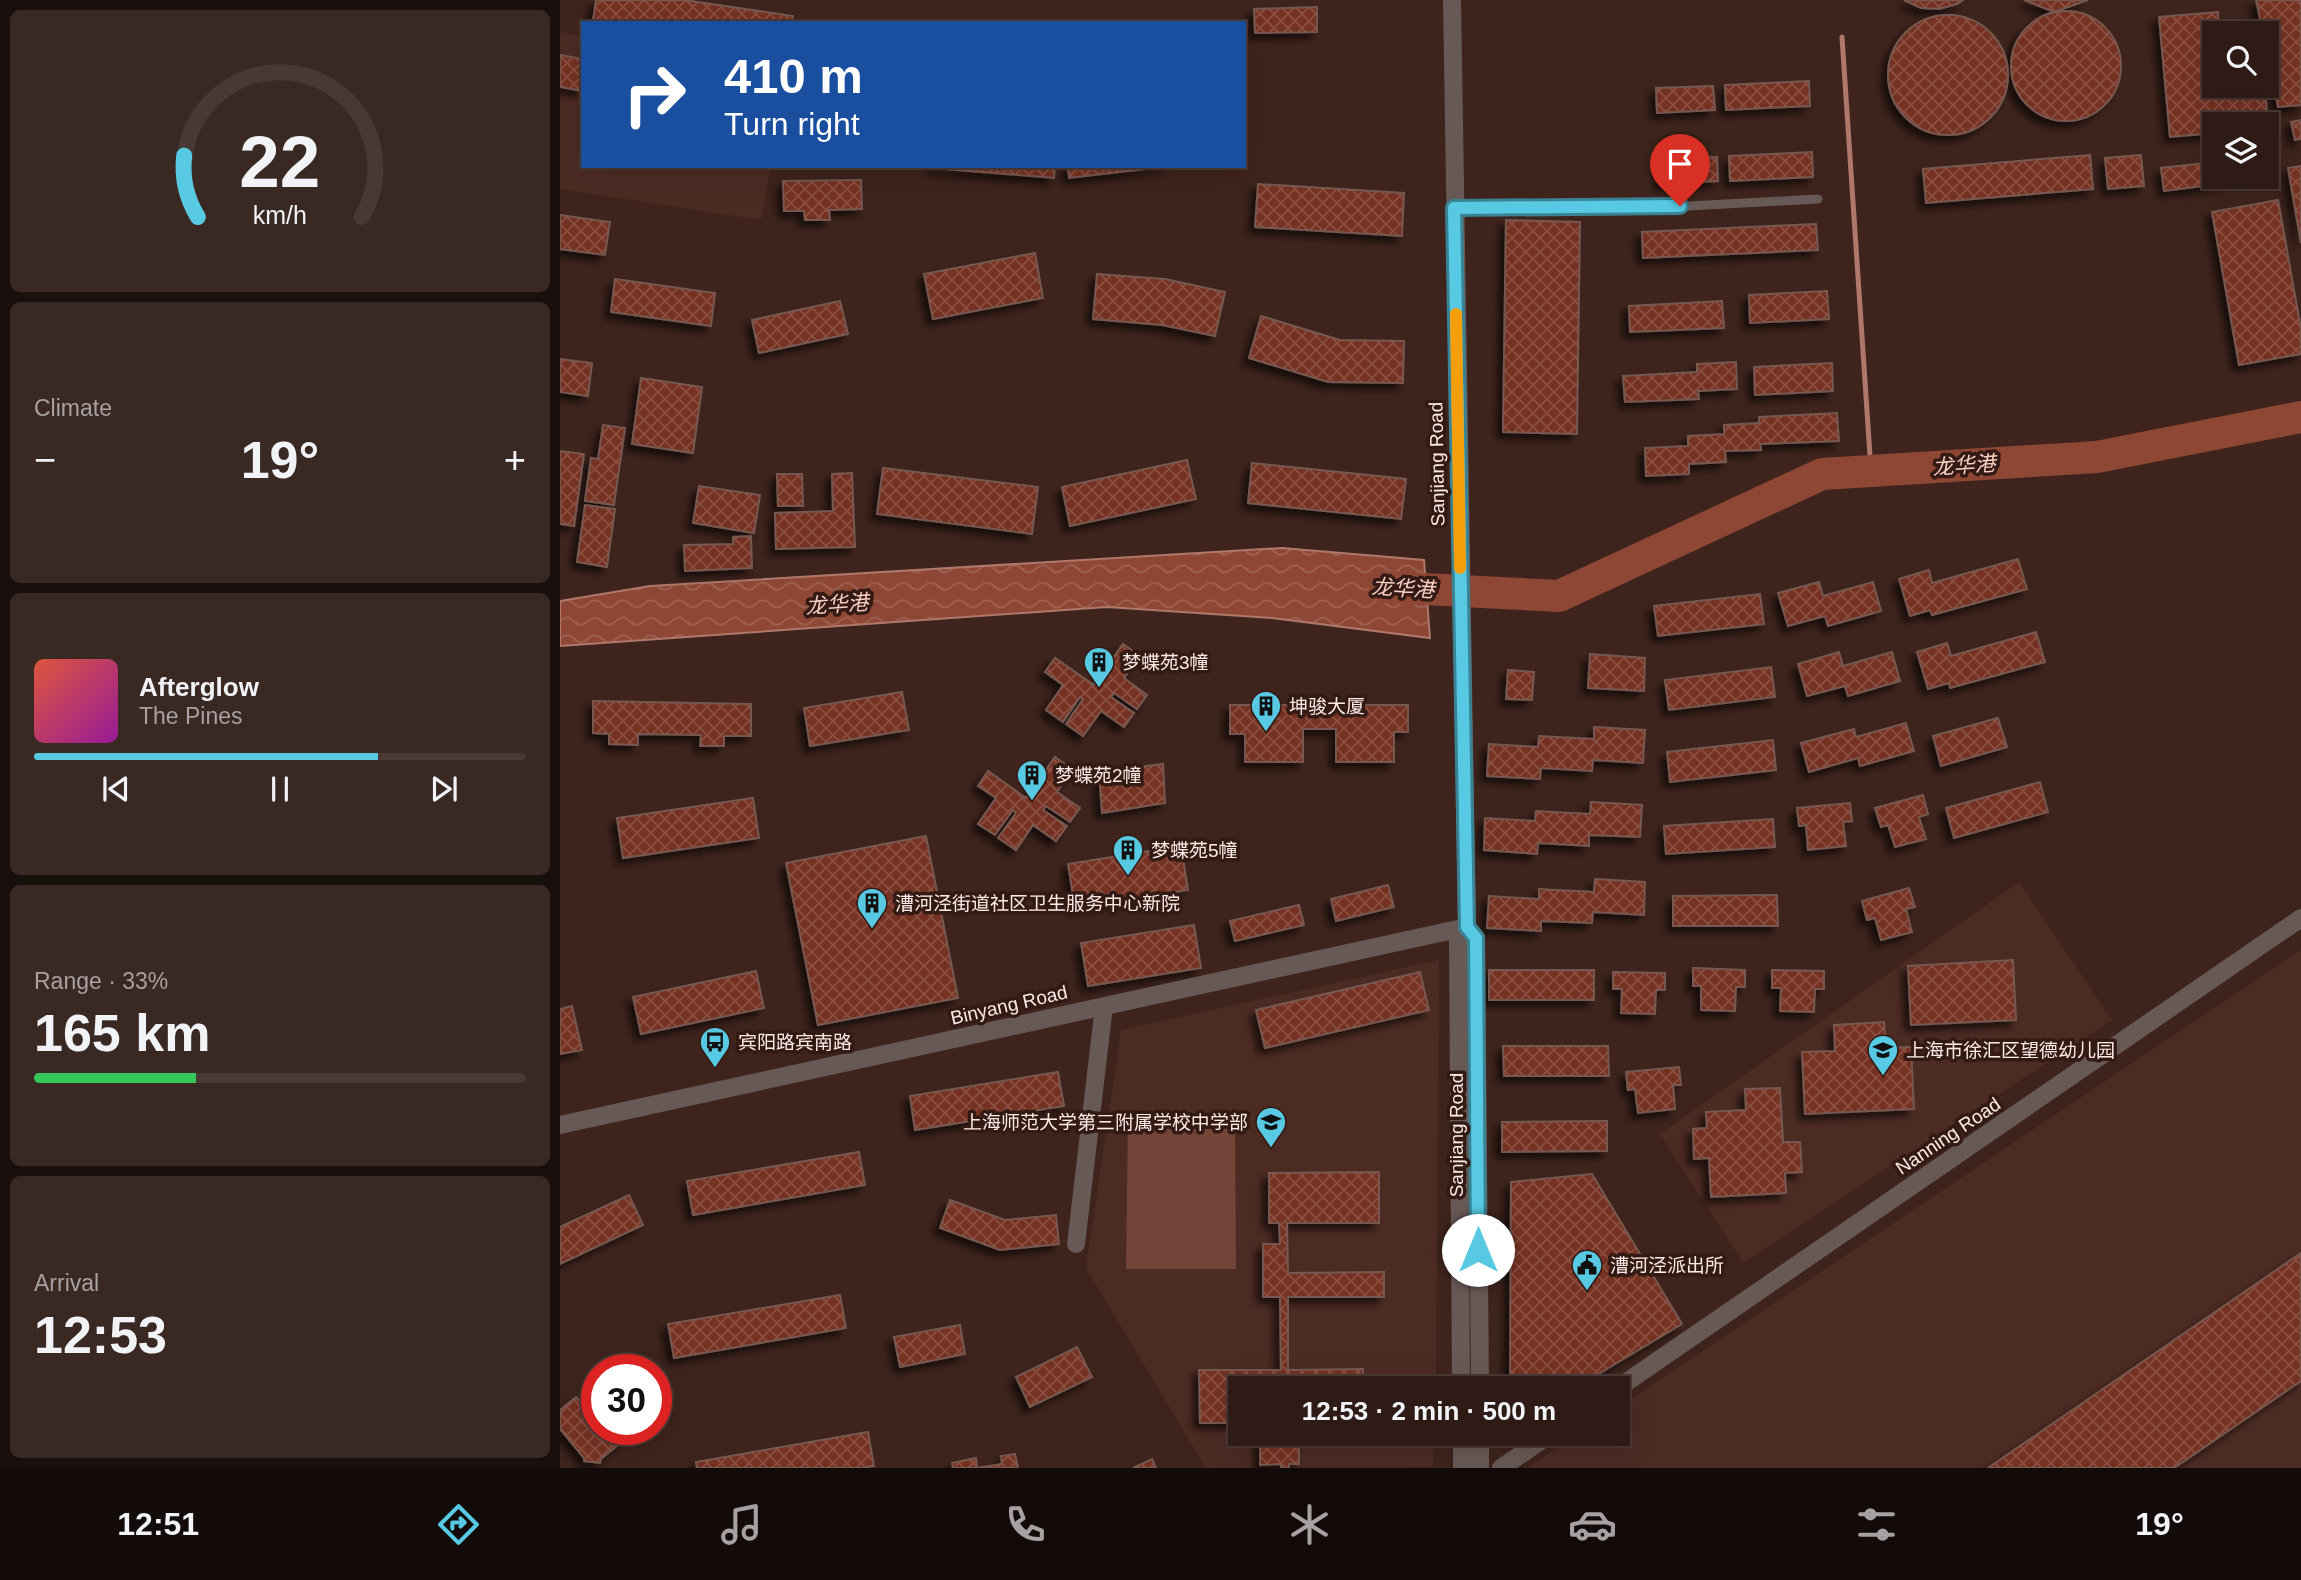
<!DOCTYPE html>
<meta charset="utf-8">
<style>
body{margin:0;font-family:Arial,"Noto Sans SC",sans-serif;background:#3a2823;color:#f1f3f6;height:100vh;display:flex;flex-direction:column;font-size:26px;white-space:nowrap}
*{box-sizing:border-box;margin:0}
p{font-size:23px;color:#a7a1a1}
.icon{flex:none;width:38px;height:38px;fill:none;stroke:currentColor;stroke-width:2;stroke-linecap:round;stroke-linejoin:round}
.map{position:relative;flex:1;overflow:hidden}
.panel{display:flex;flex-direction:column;gap:10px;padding:10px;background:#190f0c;width:560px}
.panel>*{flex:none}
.banner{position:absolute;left:21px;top:21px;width:665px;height:147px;border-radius:0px;box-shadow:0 7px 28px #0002,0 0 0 2px #493935;background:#1a4fa0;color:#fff;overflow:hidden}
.fabs{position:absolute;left:1642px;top:21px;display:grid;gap:14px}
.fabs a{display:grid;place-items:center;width:77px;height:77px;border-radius:0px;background:#2e1b16;box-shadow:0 7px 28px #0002,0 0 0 2px #493935;font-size:35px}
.speed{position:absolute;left:21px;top:1354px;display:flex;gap:14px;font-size:35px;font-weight:700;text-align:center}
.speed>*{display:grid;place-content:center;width:91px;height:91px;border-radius:50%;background:#2e1b16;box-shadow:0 7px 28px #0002,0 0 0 2px #493935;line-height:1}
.speed .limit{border:10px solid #d22;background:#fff;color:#111}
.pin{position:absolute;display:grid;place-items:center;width:60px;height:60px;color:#fff;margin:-72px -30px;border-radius:50% 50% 50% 0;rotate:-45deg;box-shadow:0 0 7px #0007}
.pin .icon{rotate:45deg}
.me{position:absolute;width:77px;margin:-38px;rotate:0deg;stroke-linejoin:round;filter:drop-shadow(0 0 5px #0008)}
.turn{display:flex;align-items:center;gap:24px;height:147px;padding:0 28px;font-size:32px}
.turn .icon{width:91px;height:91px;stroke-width:2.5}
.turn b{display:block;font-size:49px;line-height:60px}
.big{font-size:52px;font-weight:700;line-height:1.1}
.panel .tile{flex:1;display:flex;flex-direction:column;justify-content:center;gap:10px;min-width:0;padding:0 24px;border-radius:10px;background:#3a2823}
.panel .dial{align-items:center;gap:0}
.dial svg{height:182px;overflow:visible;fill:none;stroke:#493935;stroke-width:7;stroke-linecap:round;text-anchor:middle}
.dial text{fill:#f1f3f6;stroke:none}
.song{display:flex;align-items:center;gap:21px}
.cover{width:84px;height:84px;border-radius:10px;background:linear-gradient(135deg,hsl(10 70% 55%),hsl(300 70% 35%))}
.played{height:7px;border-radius:4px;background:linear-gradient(90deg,#57c9e3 70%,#493935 70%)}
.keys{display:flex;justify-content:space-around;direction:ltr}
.heat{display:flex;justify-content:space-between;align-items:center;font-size:38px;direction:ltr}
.charge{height:10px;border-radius:5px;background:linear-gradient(90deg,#34c759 33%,#493935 0)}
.trip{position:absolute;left:668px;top:1376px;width:402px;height:70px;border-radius:0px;background:#2e1b16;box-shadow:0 7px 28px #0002,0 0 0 2px #493935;font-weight:700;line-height:70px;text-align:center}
.dock{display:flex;height:112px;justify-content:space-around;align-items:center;background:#120b09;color:#a7a1a1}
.dock .icon{width:49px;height:49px}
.dock .active{color:#57c9e3}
.dock b{font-size:32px;color:#f1f3f6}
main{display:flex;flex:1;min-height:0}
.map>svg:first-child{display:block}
.built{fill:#4c2b23}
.green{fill:#734438}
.water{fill:url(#water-waves);stroke:#af786a;stroke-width:2}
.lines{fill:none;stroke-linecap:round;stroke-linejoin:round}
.stream{stroke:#af786a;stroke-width:5}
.river{stroke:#8e4735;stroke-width:32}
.building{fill:url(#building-cross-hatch);stroke:#775951;stroke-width:2;filter:url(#shadow)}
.service{stroke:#675956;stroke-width:9}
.minor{stroke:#675956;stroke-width:18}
.route-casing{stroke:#398394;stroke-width:18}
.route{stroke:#57c9e3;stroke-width:12}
.slow{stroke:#f59e0b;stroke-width:12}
.labels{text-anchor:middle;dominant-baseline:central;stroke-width:7;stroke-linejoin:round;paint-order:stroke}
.street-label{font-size:19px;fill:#fceae5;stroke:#331a14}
.poi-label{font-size:19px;fill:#fceae5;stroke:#331a14;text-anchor:start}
.water-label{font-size:21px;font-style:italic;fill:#fbcfc4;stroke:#331a14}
</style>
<main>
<section class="panel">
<div class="tile dial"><svg viewBox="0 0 100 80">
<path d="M14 69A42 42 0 1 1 86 69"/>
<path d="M14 69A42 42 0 0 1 8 42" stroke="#57c9e3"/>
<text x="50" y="56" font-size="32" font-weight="700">22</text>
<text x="50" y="72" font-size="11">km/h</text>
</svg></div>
<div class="tile"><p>Climate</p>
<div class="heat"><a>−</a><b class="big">19°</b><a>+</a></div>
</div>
<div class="tile">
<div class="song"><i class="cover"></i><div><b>Afterglow</b><p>The Pines</p></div></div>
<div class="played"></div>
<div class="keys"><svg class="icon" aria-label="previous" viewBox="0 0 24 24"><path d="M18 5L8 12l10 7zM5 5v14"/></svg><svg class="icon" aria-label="pause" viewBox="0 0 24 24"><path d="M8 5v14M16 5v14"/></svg><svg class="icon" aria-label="next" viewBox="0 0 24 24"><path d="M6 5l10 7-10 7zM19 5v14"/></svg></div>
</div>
<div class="tile"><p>Range · 33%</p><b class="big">165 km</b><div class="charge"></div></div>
<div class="tile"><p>Arrival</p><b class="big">12:53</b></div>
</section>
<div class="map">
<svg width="1741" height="1468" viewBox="0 0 1741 1468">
<defs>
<pattern id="water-waves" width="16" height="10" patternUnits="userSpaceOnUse" patternTransform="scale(1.75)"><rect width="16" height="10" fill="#8e4735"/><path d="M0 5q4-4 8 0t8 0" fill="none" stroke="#9f6252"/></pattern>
<pattern id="building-cross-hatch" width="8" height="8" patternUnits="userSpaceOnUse" patternTransform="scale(1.75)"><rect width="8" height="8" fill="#753120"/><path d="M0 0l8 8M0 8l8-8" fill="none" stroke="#8a4f40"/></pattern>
<filter id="shadow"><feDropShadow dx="-6" dy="6" stdDeviation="3.5" flood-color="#0009"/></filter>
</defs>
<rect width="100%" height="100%" fill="#3e241d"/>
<path class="built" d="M0 32 23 36V166H211L201 220 0 189Z
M1459 882 1552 1020 1183 1263 1100 1134Z
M1741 950V1468H967L1019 1433H1059V1407Z
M879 960 876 1388H681V1433H875L873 1467 646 1468 526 1268 561 1030Z"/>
<path class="green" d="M675 1114 676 1269H566L568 1117Z"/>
<path class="water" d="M722 548 864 560 870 638 712 618 547 607 0 646V601L90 586Z"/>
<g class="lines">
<path class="stream" d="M1282 37 1311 471"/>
<path class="river" d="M825 587 999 596 1262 474 1537 457 1741 417"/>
</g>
<path class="building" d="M36 0H124L233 16 232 23H43L33 21Z
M1344 0H1403L1397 4 1379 9 1361 8Z
M1464 0H1528L1494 12Z
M1696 0H1741V105L1718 107 1706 48V33H1703Z
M757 7V32L695 33 694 9Z
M1451 66a55 55 0 1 1 110 0a55 55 0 1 1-110 0Z
M1658 12 1659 33H1654V86H1705L1708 129H1706V124H1654V133L1610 137 1599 17Z
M1328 75a60 60 0 1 1 120 0a60 60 0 1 1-120 0Z
M0 55 23 59V91L0 87Z
M1249 81 1250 106 1166 110 1165 85Z
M1153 86 1155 110 1097 113 1096 88Z
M1741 120V139L1735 140 1731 122Z
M1706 131H1708L1710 148 1706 149Z
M1252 152 1253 177 1170 181 1169 156Z
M1530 155 1533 189 1366 203 1363 169Z
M1581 155 1584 186 1548 189 1545 158Z
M1157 157 1158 181 1101 184 1100 159Z
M1654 162V177H1667L1668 183 1604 191 1601 168Z
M373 166H495L494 178 373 168Z
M508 166H611L509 178Z
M1741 166V243L1728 168Z
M301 180 302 209 269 210 270 220H245L244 211H224L223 181Z
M698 184 844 193 842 236 695 227Z
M1718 200 1741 329V354L1679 365 1652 212Z
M0 215 50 222 45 255 0 249Z
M946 220 1020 222 1017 434 943 432Z
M1256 224 1258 250 1083 258 1082 232Z
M475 253 483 298 373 319 364 274Z
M537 274 605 279 665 292 655 336 602 325 533 319Z
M55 279 155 293 151 326 51 312Z
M1267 291 1269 319 1190 323 1189 295Z
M280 301 288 334 199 353 192 320Z
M1162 301 1164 328 1070 332 1069 306Z
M701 316 780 340 844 341 843 383 768 382 689 358Z
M0 359 32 363 28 396 0 392Z
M1176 362 1177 389 1138 391 1139 399 1065 402 1063 376 1137 372V364Z
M1272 363 1273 391 1195 395 1194 367Z
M81 378 142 387 133 453 72 444Z
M1277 413 1279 441 1200 444 1201 450 1165 451 1166 462 1129 464V474L1086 476 1085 448 1128 446V436L1164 434V425L1199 423V417Z
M43 425 65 428 54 505 25 501 31 458 38 459Z
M0 451 24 454 14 526 0 524Z
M627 460 636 499 510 526 502 487Z
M692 463 846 479 841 519 688 503Z
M323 468 478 487 472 534 317 514Z
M292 473 295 547 216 549 215 513 273 511 272 474Z
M217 474H242L243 506H218Z
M139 486 200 495 194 533 133 523Z
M25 505 55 509 47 567 17 562Z
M191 536 192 568 125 571 124 545 173 544V537Z
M1458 559 1467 589 1372 615 1370 610 1350 616 1339 579 1369 570 1372 583Z
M1259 582 1263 596 1313 582 1321 611 1268 626 1265 616 1228 626 1218 593Z
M1200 594 1204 624 1098 636 1094 606Z
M1476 632 1485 662 1390 688 1389 683 1368 689 1357 652 1387 643 1391 656Z
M563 644 580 656 564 678 587 695 577 709 554 693 551 697 574 713 564 727 541 711 523 736 506 724 523 699 520 697 503 722 486 710 503 685 485 672 495 658 534 685Z
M1279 652 1283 666 1332 652 1340 681 1288 696 1285 686 1247 696 1238 664Z
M1030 654 1085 658 1084 691 1028 688Z
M1211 667 1215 697 1109 710 1105 680Z
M948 670 974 672 972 700 946 699Z
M342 692 349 730 250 746 244 708Z
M33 701 191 704V736H164V746H140L141 735 78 734V745L49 744V734L33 733Z
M670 705H848V732H834V762H776V729H743V762H685V734H670Z
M1438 718 1447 747 1381 766 1373 736Z
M1346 723 1354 751 1300 766 1298 758 1249 772 1241 743 1294 729 1296 737Z
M1034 727 1085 730 1083 763 1033 760 1032 771 981 768 980 779 927 776 929 744 978 747 979 736 1034 739Z
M1213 740 1216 770 1110 782 1107 752Z
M495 757 512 769 497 792 520 808 510 822 486 806 483 810 507 826 496 841 473 825 456 850 438 838 456 813 453 810 435 835 418 824 436 798 418 786 428 771 466 798Z
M603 764 605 803 542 813 539 772Z
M1480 782 1488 812 1394 838 1386 808Z
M1363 795 1368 814 1359 817 1366 839 1335 847 1328 825 1321 827 1315 808Z
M193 798 199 838 63 858 57 818Z
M1031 802 1082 805 1080 837 1029 835V846L978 843 977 854 924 850 925 818 975 821 976 811 1030 814Z
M1290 803 1292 821 1283 822 1286 846 1248 850 1246 825 1239 826 1237 808Z
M1213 819 1215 847 1106 854 1104 826Z
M366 836 398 998 258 1025 226 863Z
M621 846 628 890 515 908 508 864Z
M1035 879 1085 882 1084 915 1033 912 1032 923 981 921V931L927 928 929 896 979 899V889L1034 892Z
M828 885 834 907 776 921 771 899Z
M1349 888 1355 907 1346 909 1352 932 1321 940 1315 918 1307 920 1302 901Z
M1217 895 1218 926H1113V896Z
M739 905 744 925 675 941 670 921Z
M634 925 641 968 528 986 521 943Z
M1453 960 1456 1020 1351 1025 1348 966Z
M1133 968 1185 970V987H1176L1175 1011 1141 1010V986H1133Z
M929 970H1034V1000H929Z
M1212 970 1264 971V989H1255L1254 1012 1220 1011 1221 988H1212Z
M196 971 204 1008 81 1034 73 997Z
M860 972 869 1010 705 1048 696 1010Z
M1053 972 1105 973V990H1096L1095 1014 1061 1013 1062 989H1053Z
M12 1006 22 1050 0 1054V1009Z
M1324 1022 1326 1048 1351 1047 1354 1109 1245 1114 1242 1052 1275 1051 1274 1025Z
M943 1046H1048L1049 1076H944Z
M1119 1067 1121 1085H1113L1115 1109 1078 1113 1075 1089 1068 1090 1066 1072Z
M498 1072 504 1106 355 1130 350 1096Z
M1220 1088 1223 1142H1240L1242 1172 1225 1173 1226 1193 1151 1197 1149 1158 1134 1159 1133 1129 1147 1128 1146 1112 1186 1110 1185 1089Z
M1047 1121V1151L942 1152V1122Z
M299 1152 305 1185 133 1215 127 1181Z
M819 1172V1223H727L728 1273 824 1272V1297H728V1370L803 1369V1388H681V1423H640L639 1370H721L720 1297H703V1244H720L719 1223H709V1173Z
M1032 1174 1122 1324 1015 1388H950L951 1182Z
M69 1195 83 1225 0 1264V1227Z
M390 1200 445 1220 496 1215 499 1244 440 1250 380 1228Z
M1741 1253V1381L1614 1468H1428Z
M280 1295 286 1328 114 1358 108 1324Z
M400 1325 405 1354 340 1367 334 1337Z
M517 1347 532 1377 470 1407 456 1377Z
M16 1397 37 1420V1430H76L41 1459 40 1463 24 1461V1458L0 1429V1410Z
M308 1432 314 1466 301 1468H137L136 1462Z
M721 1433H729V1436H739V1464H729V1468H721V1464L700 1465V1437H721Z
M455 1454 458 1468H393L392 1463 416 1458 417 1468 442 1464 441 1456Z
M592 1459 596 1468H573Z"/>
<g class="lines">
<path class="service" d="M894 208H1092L1258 199"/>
<path class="minor" d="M892 0 907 927 898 941 901 1388
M907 927 916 938 920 1388
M0 1125 907 927
M516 1244 544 1006
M1058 1388 1741 918
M902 1433V1468
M920 1433V1468
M941 1468 992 1433"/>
</g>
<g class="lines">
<g class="route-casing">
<path id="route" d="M918 1250 916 938 907 927 894 208 1120 206"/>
</g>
<use href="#route" class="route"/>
<path class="slow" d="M896 314 900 568"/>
</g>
<defs>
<g id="building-pin" transform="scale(1.575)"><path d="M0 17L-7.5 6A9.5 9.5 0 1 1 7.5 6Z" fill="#57c9e3" stroke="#331a14"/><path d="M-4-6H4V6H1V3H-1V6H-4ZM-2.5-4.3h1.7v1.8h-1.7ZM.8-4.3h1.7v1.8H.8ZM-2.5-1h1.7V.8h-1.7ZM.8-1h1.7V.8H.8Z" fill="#111"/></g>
<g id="bus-pin" transform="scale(1.575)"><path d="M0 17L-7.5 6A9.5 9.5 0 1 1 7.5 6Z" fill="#57c9e3" stroke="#331a14"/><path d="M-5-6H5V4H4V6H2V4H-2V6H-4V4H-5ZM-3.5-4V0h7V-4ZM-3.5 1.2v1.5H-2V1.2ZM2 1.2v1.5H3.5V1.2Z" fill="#111"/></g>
<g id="school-pin" transform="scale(1.575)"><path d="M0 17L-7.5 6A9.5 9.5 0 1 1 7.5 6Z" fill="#57c9e3" stroke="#331a14"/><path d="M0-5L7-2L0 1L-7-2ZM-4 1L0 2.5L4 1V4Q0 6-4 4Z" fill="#111"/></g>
<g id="civic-pin" transform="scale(1.575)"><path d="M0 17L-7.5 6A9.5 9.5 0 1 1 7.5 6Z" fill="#57c9e3" stroke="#331a14"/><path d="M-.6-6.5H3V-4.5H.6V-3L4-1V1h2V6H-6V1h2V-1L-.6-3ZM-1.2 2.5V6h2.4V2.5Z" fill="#111"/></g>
</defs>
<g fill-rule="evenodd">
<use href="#building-pin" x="539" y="662"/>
<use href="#building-pin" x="706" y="706"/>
<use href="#building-pin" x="472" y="775"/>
<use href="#building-pin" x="568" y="850"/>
<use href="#building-pin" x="312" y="903"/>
<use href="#bus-pin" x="155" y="1042"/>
<use href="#school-pin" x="1323" y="1050"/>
<use href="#school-pin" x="711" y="1122"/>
<use href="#civic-pin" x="1027" y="1265"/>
</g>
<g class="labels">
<g class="street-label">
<text transform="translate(877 464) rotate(-91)">Sanjiang Road</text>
<text transform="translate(449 1005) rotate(-13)">Binyang Road</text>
<text transform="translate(896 1135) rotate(-90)">Sanjiang Road</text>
<text transform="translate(1388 1136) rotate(-34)">Nanning Road</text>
</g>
<g class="poi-label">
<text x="562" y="662">梦蝶苑3幢</text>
<text x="729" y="706">坤骏大厦</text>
<text x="495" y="775">梦蝶苑2幢</text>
<text x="591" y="850">梦蝶苑5幢</text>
<text x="335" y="903">漕河泾街道社区卫生服务中心新院</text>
<text x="178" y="1042">宾阳路宾南路</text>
<text x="1346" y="1050">上海市徐汇区望德幼儿园</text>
<text x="688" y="1122" text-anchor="end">上海师范大学第三附属学校中学部</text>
<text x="1050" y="1265">漕河泾派出所</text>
</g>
<g class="water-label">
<text transform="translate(1404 465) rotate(-4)">龙华港</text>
<text transform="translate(843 588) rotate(3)">龙华港</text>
<text transform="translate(277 604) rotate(-4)">龙华港</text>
</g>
</g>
</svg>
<div class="fabs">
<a><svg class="icon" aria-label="search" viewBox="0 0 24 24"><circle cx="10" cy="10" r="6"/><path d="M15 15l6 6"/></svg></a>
<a><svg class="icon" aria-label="layers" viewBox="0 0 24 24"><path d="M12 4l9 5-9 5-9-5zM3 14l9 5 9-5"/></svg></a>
</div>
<div class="speed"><div class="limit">30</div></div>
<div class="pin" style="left:1120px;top:206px;background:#d93025"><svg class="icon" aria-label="arrive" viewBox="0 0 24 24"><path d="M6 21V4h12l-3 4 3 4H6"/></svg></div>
<svg class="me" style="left:918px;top:1250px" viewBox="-20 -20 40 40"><circle r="19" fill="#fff"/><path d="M0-13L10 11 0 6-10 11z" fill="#57c9e3"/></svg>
<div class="trip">12:53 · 2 min · 500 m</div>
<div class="banner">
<div class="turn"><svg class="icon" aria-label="right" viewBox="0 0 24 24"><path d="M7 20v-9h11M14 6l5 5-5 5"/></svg><div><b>410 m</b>Turn right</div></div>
</div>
</div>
</main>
<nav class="dock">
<b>12:51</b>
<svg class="icon active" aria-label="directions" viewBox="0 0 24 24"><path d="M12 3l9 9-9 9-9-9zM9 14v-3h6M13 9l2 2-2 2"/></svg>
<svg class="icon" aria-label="music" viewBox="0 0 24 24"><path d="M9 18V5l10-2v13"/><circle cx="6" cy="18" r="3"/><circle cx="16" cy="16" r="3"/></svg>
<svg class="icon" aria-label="phone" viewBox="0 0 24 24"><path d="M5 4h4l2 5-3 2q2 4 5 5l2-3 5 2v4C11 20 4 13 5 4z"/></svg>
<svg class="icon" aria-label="climate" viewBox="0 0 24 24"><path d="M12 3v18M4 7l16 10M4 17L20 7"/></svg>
<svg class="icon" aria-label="car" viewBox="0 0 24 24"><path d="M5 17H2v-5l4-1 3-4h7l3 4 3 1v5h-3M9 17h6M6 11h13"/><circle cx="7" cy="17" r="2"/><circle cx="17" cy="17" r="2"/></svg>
<svg class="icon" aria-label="filters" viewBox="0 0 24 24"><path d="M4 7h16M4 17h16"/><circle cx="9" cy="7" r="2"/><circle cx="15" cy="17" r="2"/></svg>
<b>19°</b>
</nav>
